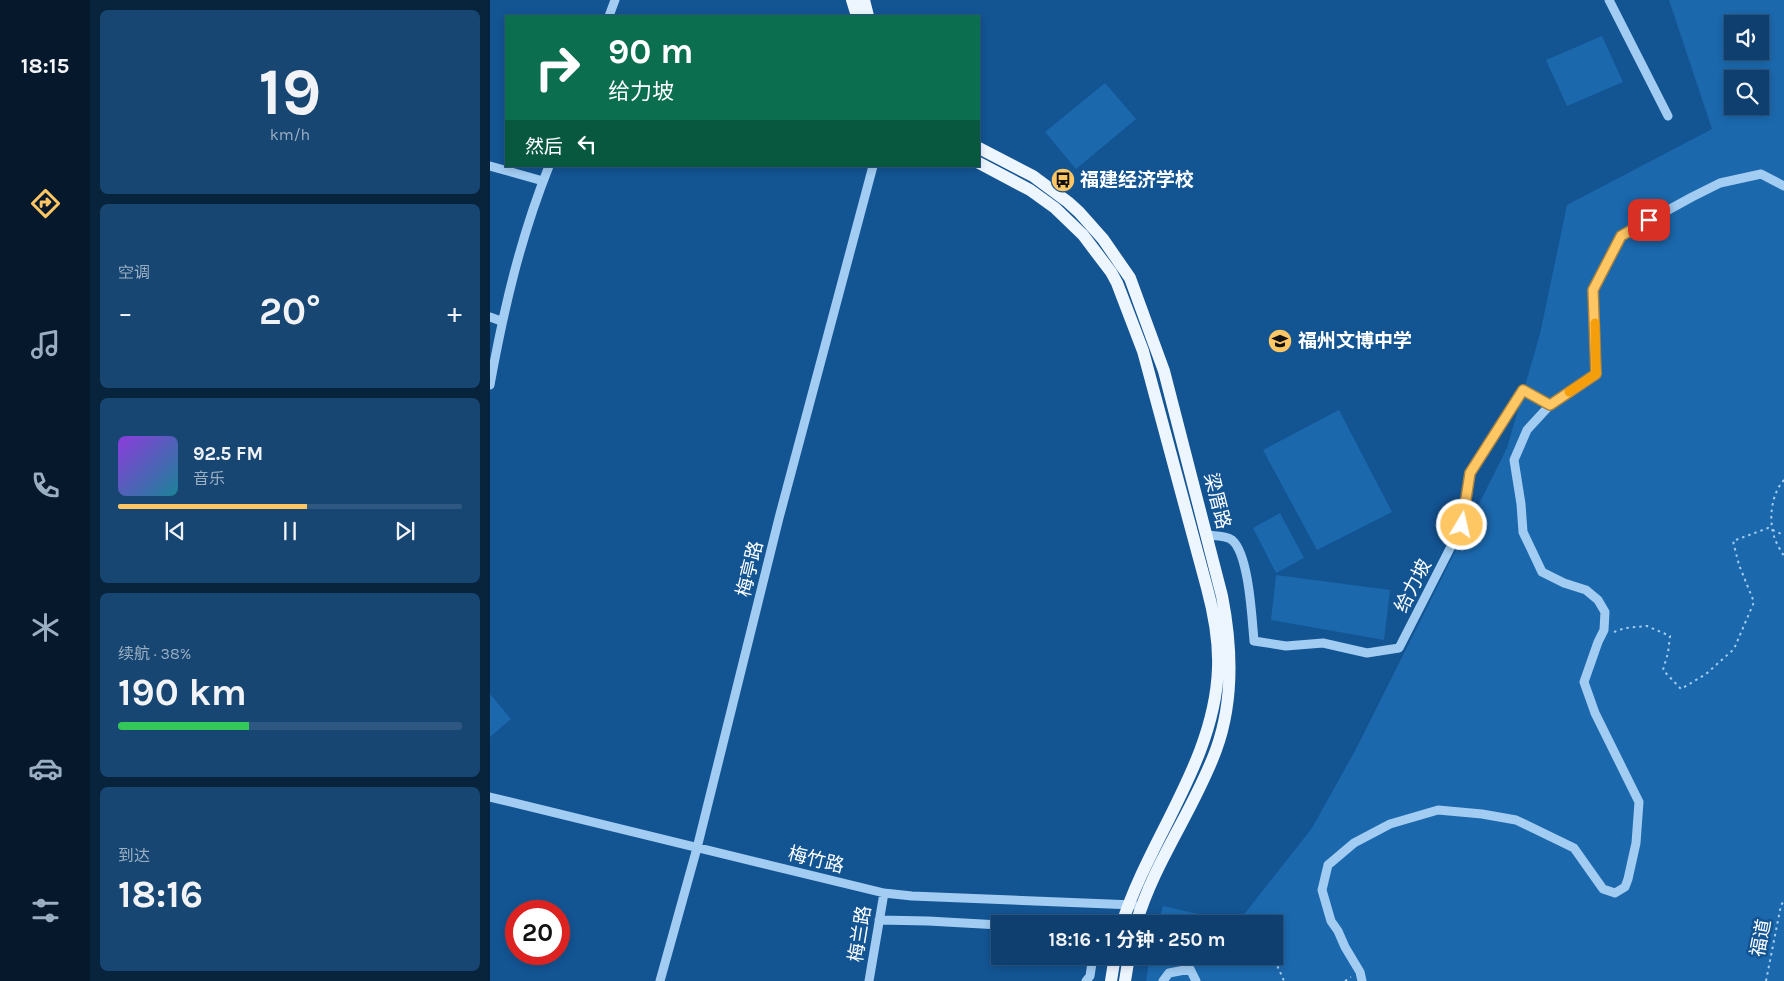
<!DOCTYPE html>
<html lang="zh">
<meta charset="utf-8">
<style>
body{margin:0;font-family:Karla,"Noto Sans SC",sans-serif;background:#174673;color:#f1f3f6;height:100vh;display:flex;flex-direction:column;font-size:19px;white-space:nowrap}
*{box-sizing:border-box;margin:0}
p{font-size:16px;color:#9bafc2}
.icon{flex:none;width:28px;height:28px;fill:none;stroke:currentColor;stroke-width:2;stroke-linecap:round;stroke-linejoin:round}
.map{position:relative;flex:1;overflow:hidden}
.panel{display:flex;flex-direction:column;gap:10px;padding:10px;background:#08233c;width:400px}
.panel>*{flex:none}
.top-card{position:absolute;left:15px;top:15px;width:475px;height:152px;border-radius:0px;box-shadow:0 2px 8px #0003,0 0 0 1px #2e5881;background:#0b6e4f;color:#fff;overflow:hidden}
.controls{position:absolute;left:1234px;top:15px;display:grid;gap:10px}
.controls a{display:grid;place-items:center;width:45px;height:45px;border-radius:0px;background:#0e3f6e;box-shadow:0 2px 8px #0003,0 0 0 1px #2e5881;font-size:25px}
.speed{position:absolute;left:15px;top:900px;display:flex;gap:10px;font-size:25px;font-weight:700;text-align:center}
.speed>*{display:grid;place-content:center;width:65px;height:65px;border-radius:50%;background:#0e3f6e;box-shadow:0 2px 8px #0003,0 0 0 1px #2e5881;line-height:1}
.speed .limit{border:8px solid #d22;background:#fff;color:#111}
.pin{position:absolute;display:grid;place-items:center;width:42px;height:42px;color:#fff;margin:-21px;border-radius:10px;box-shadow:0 2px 8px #0006}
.me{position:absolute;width:55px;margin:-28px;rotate:9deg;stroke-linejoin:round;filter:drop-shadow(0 0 4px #0008)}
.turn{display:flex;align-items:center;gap:18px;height:105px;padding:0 20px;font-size:22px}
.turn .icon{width:65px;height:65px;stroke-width:2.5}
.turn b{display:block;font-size:35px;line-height:42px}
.then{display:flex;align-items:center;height:48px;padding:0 20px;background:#0003;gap:10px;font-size:19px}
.big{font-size:38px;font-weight:700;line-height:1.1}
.panel .widget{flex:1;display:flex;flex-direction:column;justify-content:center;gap:8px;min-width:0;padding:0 18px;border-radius:8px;background:#174673}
.panel .dial{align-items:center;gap:0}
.dial b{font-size:65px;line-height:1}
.song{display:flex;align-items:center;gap:15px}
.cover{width:60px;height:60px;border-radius:8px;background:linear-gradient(135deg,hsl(270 70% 55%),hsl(190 70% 35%))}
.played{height:5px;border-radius:2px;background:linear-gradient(90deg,#ffc763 55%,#2e5881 55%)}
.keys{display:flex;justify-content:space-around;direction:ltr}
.heat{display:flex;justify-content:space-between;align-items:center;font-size:28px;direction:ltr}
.charge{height:8px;border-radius:4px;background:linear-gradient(90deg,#34c759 38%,#2e5881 0)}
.trip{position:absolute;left:501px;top:915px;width:292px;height:50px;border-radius:0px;background:#0e3f6e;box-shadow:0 2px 8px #0003,0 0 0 1px #2e5881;font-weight:700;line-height:50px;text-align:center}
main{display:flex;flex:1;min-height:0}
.menu{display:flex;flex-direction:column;width:90px;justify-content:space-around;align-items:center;background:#06192c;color:#9bafc2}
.menu .icon{width:35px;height:35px}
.menu .active{color:#ffc763}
.menu b{font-size:22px;color:#f1f3f6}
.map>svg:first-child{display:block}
.green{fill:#1b68ad;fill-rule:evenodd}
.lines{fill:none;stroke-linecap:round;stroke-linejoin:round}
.path{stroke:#a2ccf2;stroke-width:2;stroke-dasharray:2.5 4;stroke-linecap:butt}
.minor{stroke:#a2ccf2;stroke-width:9}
.major{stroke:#edf5ff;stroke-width:12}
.route-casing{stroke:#a68140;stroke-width:12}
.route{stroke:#ffc763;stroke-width:9}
.slow{stroke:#f59e0b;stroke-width:9}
.labels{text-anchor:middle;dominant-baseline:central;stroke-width:5;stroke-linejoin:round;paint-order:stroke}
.poi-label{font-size:19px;font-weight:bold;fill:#fff;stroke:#135493;text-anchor:start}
.street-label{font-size:19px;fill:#fff;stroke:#135493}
</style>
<main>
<nav class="menu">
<b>18:15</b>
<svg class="icon active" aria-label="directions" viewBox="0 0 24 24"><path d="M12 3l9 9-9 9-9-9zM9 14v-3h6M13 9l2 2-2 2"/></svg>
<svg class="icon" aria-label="music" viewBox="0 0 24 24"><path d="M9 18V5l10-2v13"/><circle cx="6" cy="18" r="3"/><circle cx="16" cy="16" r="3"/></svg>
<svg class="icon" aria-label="phone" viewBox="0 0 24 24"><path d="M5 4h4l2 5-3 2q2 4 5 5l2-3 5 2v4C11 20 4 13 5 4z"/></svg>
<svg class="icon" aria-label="climate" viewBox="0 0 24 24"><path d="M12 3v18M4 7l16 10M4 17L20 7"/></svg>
<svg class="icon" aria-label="car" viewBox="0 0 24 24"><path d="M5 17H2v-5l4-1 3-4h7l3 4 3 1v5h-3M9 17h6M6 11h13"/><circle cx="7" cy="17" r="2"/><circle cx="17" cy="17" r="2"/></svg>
<svg class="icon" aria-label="filters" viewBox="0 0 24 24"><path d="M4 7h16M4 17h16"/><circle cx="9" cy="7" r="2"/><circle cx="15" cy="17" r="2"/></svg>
</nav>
<section class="panel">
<div class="widget dial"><b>19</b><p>km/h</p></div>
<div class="widget"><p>空调</p>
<div class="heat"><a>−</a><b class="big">20°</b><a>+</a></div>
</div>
<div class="widget">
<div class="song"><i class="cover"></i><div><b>92.5 FM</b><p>音乐</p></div></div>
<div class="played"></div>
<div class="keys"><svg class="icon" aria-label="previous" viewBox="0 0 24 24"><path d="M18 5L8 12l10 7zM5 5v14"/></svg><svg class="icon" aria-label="pause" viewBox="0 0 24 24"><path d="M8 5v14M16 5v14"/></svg><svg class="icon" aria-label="next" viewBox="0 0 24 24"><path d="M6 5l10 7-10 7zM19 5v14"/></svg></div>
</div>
<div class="widget"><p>续航 · 38%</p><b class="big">190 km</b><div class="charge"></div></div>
<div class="widget"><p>到达</p><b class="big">18:16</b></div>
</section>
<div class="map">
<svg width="1294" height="981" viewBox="0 0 1294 981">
<rect width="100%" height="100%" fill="#135493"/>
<path class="green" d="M1179 0H1294V981H656L660 956H785V924H668L673 906 712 915 752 917 822 828 866 749 1017 448 1050 334 1077 205 1222 129ZM1242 24H1270V51H1242ZM1242 79H1270V106H1242Z
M1112 36 1133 82 1077 106 1056 60Z
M615 83 646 119 586 169 555 132Z
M849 410 902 512 827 550 773 450Z
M790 513 814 558 786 573 763 528Z
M786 575 900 590 894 640 781 620Z
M0 694 21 719 0 737Z"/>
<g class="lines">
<path class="path" d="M1294 480C1281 494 1278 521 1285 539 1287 545 1291 551 1294 556
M1124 632 1135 628 1157 626 1180 636 1178 653 1173 670 1191 689 1216 674 1244 649 1264 602 1249 565 1243 541 1278 528 1294 535
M764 956 787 965 794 981
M855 981 861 977
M1276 981 1291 905 1294 901"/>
<path class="minor" d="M1119 0 1178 116
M119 16 125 0
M0 166 53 181
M0 317 11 321
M0 385C14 308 30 239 59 166
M716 535C724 536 735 535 742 540 759 554 762 619 764 641L796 646 833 643 877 653 909 648 972 525 980 473 1033 390 1060 405 1106 374 1103 290 1131 236 1202 197 1230 183 1271 174 1294 186
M0 797 394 893 422 896 644 905
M389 920 438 921 510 925
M170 981 207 848 289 518 383 166
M379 981 394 893
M596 981 600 976 603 956
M673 981 679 973 700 969 706 981
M872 981 870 972 855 947 848 931 841 921 832 890 838 865 864 843 900 824 948 810 992 814 1026 820 1084 848 1113 889 1125 893 1135 887 1138 879 1146 843 1149 802 1105 713 1094 682 1108 642 1114 630 1115 612 1108 600 1096 590 1074 583 1052 572 1033 532 1031 504 1024 460 1037 430 1060 405"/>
<path class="major" d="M362 0 367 16
M374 0 378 16
M489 148 543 176 578 202 589 212 613 239 640 278 674 371 732 596C742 647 744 701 726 750 704 810 664 862 646 924
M489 163 540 190 565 208 593 235 621 272 627 283 653 351 717 588C724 614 729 642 728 668 725 761 659 838 632 924
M621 981 625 956
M635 981 639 956"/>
</g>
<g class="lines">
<g class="route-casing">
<path id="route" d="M972 525 980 473 1033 390 1060 405 1106 374 1103 290 1131 236 1159 220"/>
</g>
<use href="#route" class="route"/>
<path class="slow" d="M1079 392 1106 374 1105 323"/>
</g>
<defs>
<g id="bus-disc" transform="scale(1.25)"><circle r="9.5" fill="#ffc763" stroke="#135493"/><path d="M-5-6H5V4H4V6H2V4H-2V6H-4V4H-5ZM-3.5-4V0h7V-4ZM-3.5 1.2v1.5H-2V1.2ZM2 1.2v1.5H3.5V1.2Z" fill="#111"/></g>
<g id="school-disc" transform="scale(1.25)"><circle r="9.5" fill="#ffc763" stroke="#135493"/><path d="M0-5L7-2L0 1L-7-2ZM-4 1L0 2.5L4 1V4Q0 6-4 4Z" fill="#111"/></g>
</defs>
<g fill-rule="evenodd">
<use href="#bus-disc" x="573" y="180"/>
<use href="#school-disc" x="790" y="341"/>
</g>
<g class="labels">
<g class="poi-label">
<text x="590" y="180">福建经济学校</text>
<text x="808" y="341">福州文博中学</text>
</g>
<g class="street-label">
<text transform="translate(727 501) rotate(76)">梁厝路</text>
<text transform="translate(260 569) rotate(-76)">梅亭路</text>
<text transform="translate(923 586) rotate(-63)">给力坡</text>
<text transform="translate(326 860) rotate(14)">梅竹路</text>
<text transform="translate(370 934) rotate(-81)">梅兰路</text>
<text transform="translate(1271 938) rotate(-79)">福道</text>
</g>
</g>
</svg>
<div class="controls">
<a><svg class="icon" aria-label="sound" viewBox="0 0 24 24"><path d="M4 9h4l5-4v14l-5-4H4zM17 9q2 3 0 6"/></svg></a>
<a><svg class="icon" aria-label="search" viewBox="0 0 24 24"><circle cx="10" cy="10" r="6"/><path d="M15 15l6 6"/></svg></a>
</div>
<div class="speed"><div class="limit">20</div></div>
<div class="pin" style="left:1159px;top:220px;background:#d93025"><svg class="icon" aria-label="arrive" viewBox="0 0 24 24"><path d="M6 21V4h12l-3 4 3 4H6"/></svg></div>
<svg class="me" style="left:972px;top:525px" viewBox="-20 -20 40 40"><circle r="17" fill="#ffc763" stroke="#fff" stroke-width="3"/><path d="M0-11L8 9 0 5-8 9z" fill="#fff"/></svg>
<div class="trip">18:16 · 1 分钟 · 250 m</div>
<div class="top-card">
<div class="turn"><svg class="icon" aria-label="right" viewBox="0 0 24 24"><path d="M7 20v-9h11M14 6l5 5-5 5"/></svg><div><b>90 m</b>给力坡</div></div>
<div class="then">然后<svg class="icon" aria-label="left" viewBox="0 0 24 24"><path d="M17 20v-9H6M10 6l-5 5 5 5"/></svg></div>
</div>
</div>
</main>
